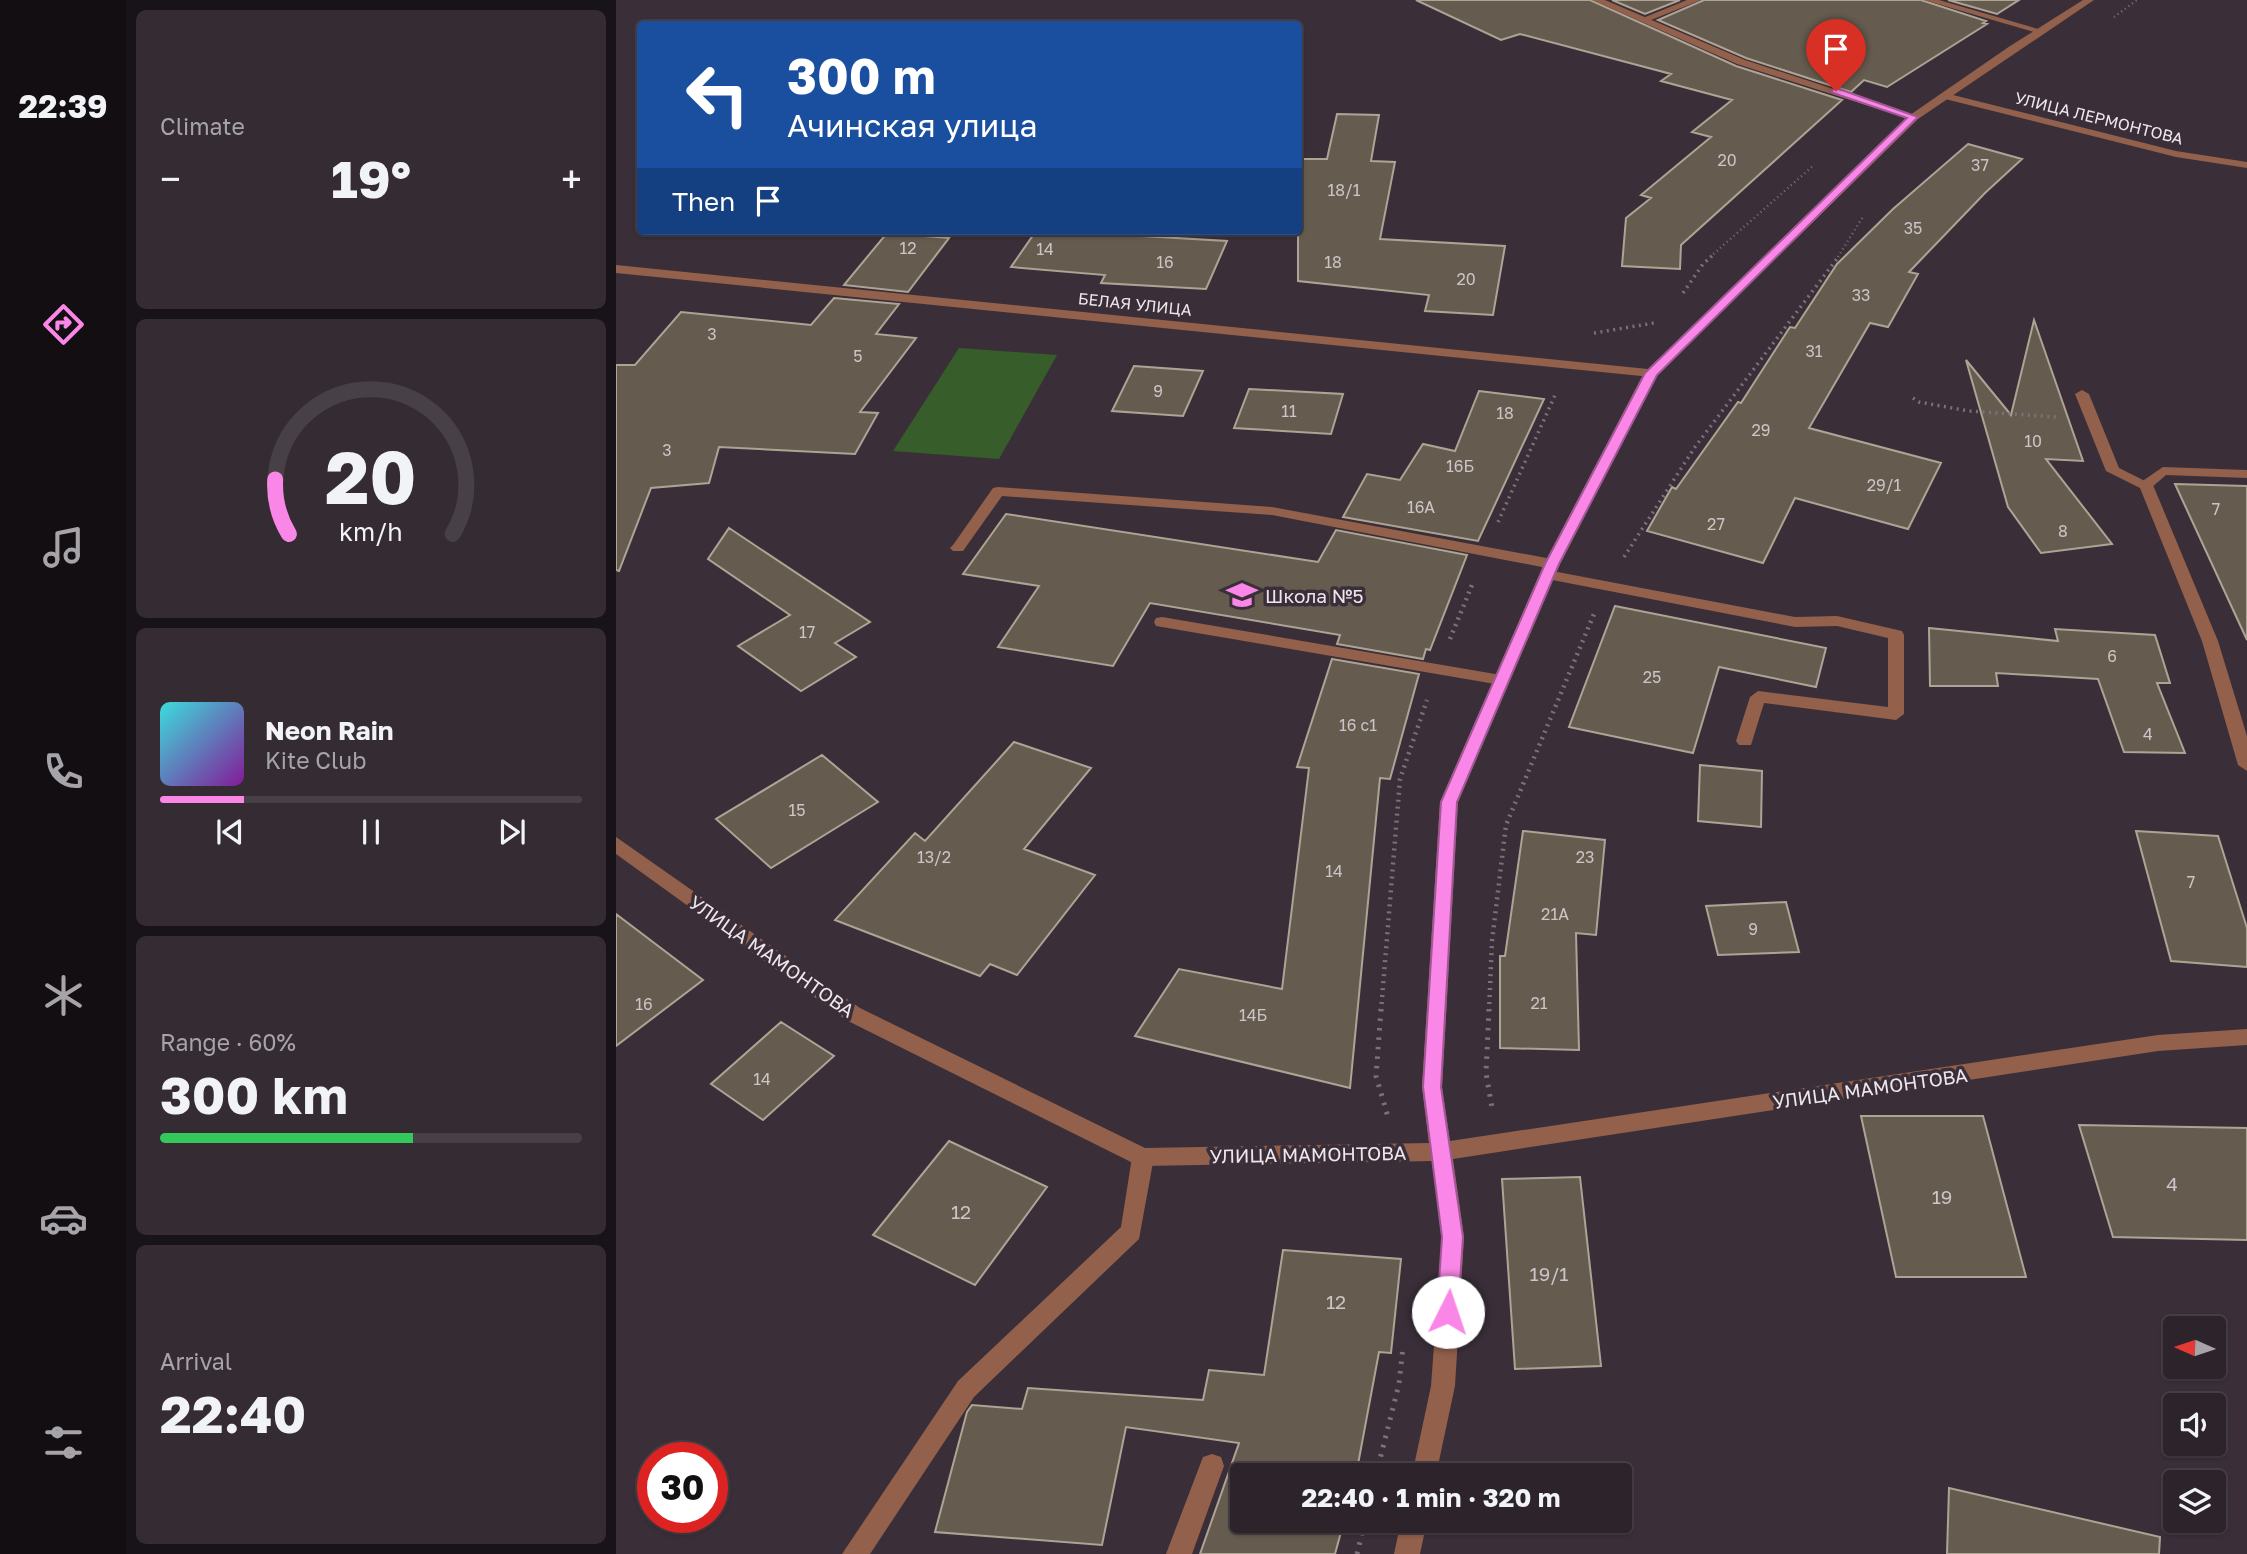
<!DOCTYPE html>
<meta charset="utf-8">
<style>
body{margin:0;font-family:"Golos Text",sans-serif;background:#342b33;color:#f1f3f6;height:100vh;display:flex;flex-direction:column;font-size:26px;white-space:nowrap}
*{box-sizing:border-box;margin:0}
p{font-size:23px;color:#a6a4a9}
.icon{flex:none;width:38px;height:38px;fill:none;stroke:currentColor;stroke-width:2;stroke-linecap:round;stroke-linejoin:round}
.map{position:relative;flex:1;overflow:hidden}
.drawer{display:flex;flex-direction:column;gap:10px;padding:10px;background:#181318;width:490px}
.drawer>*{flex:none}
.hud{position:absolute;left:21px;top:21px;width:665px;height:214px;border-radius:7px;box-shadow:0 2px 5px #0004,0 0 0 2px #484047;background:#1a4fa0;color:#fff;overflow:hidden}
.needle{width:46px;rotate:273deg}
.buttons{position:absolute;left:1547px;top:1316px;display:grid;gap:14px}
.buttons a{display:grid;place-items:center;width:63px;height:63px;border-radius:7px;background:#2c232b;box-shadow:0 2px 5px #0004,0 0 0 2px #484047;font-size:35px}
.speed{position:absolute;left:21px;top:1442px;display:flex;gap:14px;font-size:35px;font-weight:700;text-align:center}
.speed>*{display:grid;place-content:center;width:91px;height:91px;border-radius:50%;background:#2c232b;box-shadow:0 2px 5px #0004,0 0 0 2px #484047;line-height:1}
.speed .limit{border:10px solid #d22;background:#fff;color:#111}
.pin{position:absolute;display:grid;place-items:center;width:60px;height:60px;color:#fff;margin:-72px -30px;border-radius:50% 50% 50% 0;rotate:-45deg;box-shadow:0 0 7px #0007}
.pin .icon{rotate:45deg}
.me{position:absolute;width:77px;margin:-38px;rotate:4deg;stroke-linejoin:round;filter:drop-shadow(0 0 5px #0008)}
.turn{display:flex;align-items:center;gap:24px;height:147px;padding:0 35px;font-size:32px}
.turn .icon{width:91px;height:91px;stroke-width:2.5}
.turn b{display:block;font-size:49px;line-height:60px}
.then{display:flex;align-items:center;height:66px;padding:0 35px;background:#0003;gap:14px;font-size:26px}
.big{font-size:52px;font-weight:700;line-height:1.1}
.drawer .card{flex:1;display:flex;flex-direction:column;justify-content:center;gap:10px;min-width:0;padding:0 24px;border-radius:10px;background:#342b33}
.drawer .dial{align-items:center;gap:0}
.dial svg{height:182px;overflow:visible;fill:none;stroke:#484047;stroke-width:7;stroke-linecap:round;text-anchor:middle}
.dial text{fill:#f1f3f6;stroke:none}
.song{display:flex;align-items:center;gap:21px}
.cover{width:84px;height:84px;border-radius:10px;background:linear-gradient(135deg,hsl(180 70% 55%),hsl(290 70% 35%))}
.played{height:7px;border-radius:4px;background:linear-gradient(90deg,#fa87e7 20%,#484047 20%)}
.keys{display:flex;justify-content:space-around;direction:ltr}
.heat{display:flex;justify-content:space-between;align-items:center;font-size:38px;direction:ltr}
.charge{height:10px;border-radius:5px;background:linear-gradient(90deg,#34c759 60%,#484047 0)}
.trip{position:absolute;left:614px;top:1463px;width:402px;height:70px;border-radius:7px;background:#2c232b;box-shadow:0 2px 5px #0004,0 0 0 2px #484047;font-weight:700;line-height:70px;text-align:center}
main{display:flex;flex:1;min-height:0}
.tab-bar{display:flex;flex-direction:column;width:126px;justify-content:space-around;align-items:center;background:#120e11;color:#a6a4a9}
.tab-bar .icon{width:49px;height:49px}
.tab-bar .on{color:#fa87e7}
.tab-bar b{font-size:32px;color:#f1f3f6}
.map>svg:first-child{display:block}
.green{fill:#375d2b}
.building{fill:#655c4f;stroke:#aea495;stroke-width:2}
.lines{fill:none;stroke-linecap:round;stroke-linejoin:round}
.path-far3{stroke:#7b717a;stroke-width:2.5;stroke-dasharray:1 3.5;stroke-linecap:butt}
.path-far2{stroke:#7b717a;stroke-width:3.5;stroke-dasharray:2 4.5;stroke-linecap:butt}
.path-far1{stroke:#7b717a;stroke-width:4.5;stroke-dasharray:2 5;stroke-linecap:butt}
.path{stroke:#7b717a;stroke-width:5;stroke-dasharray:2.5 7;stroke-linecap:butt}
.service{fill:#92604b;fill-rule:evenodd}
.minor{fill:#92604b;fill-rule:evenodd}
.tertiary{fill:#92604b;fill-rule:evenodd}
.route{fill:#fa87e7;stroke:#a25896;stroke-width:2}
.labels{text-anchor:middle;dominant-baseline:central;stroke-width:7;stroke-linejoin:round;paint-order:stroke}
.far-street-label{font-size:16px;fill:#eee6ed;stroke:#3a2f39}
.number-label{font-size:16px;fill:#ccc4c6}
.poi-label{font-size:19px;fill:#eee6ed;stroke:#3a2f39;text-anchor:start}
.street-label{font-size:19px;fill:#eee6ed;stroke:#3a2f39}
.near-number-label{font-size:19px;fill:#ccc4c6}
</style>
<main>
<nav class="tab-bar">
<b>22:39</b>
<svg class="icon on" aria-label="directions" viewBox="0 0 24 24"><path d="M12 3l9 9-9 9-9-9zM9 14v-3h6M13 9l2 2-2 2"/></svg>
<svg class="icon" aria-label="music" viewBox="0 0 24 24"><path d="M9 18V5l10-2v13"/><circle cx="6" cy="18" r="3"/><circle cx="16" cy="16" r="3"/></svg>
<svg class="icon" aria-label="phone" viewBox="0 0 24 24"><path d="M5 4h4l2 5-3 2q2 4 5 5l2-3 5 2v4C11 20 4 13 5 4z"/></svg>
<svg class="icon" aria-label="climate" viewBox="0 0 24 24"><path d="M12 3v18M4 7l16 10M4 17L20 7"/></svg>
<svg class="icon" aria-label="car" viewBox="0 0 24 24"><path d="M5 17H2v-5l4-1 3-4h7l3 4 3 1v5h-3M9 17h6M6 11h13"/><circle cx="7" cy="17" r="2"/><circle cx="17" cy="17" r="2"/></svg>
<svg class="icon" aria-label="filters" viewBox="0 0 24 24"><path d="M4 7h16M4 17h16"/><circle cx="9" cy="7" r="2"/><circle cx="15" cy="17" r="2"/></svg>
</nav>
<section class="drawer">
<div class="card"><p>Climate</p>
<div class="heat"><a>−</a><b class="big">19°</b><a>+</a></div>
</div>
<div class="card dial"><svg viewBox="0 0 100 80">
<path d="M14 69A42 42 0 1 1 86 69"/>
<path d="M14 69A42 42 0 0 1 8 45" stroke="#fa87e7"/>
<text x="50" y="56" font-size="32" font-weight="700">20</text>
<text x="50" y="72" font-size="11">km/h</text>
</svg></div>
<div class="card">
<div class="song"><i class="cover"></i><div><b>Neon Rain</b><p>Kite Club</p></div></div>
<div class="played"></div>
<div class="keys"><svg class="icon" aria-label="previous" viewBox="0 0 24 24"><path d="M18 5L8 12l10 7zM5 5v14"/></svg><svg class="icon" aria-label="pause" viewBox="0 0 24 24"><path d="M8 5v14M16 5v14"/></svg><svg class="icon" aria-label="next" viewBox="0 0 24 24"><path d="M6 5l10 7-10 7zM19 5v14"/></svg></div>
</div>
<div class="card"><p>Range · 60%</p><b class="big">300 km</b><div class="charge"></div></div>
<div class="card"><p>Arrival</p><b class="big">22:40</b></div>
</section>
<div class="map">
<svg width="1631" height="1554" viewBox="0 0 1631 1554">
<rect width="100%" height="100%" fill="#3a2f39"/>
<path class="green" d="M343 348 441 355 383 459 277 451Z"/>
<path class="building" d="M800 0H974L1120 66 1226 100 1065 245 1064 269 1006 266 1010 218 1035 198 1025 195 1095 137 1076 132 1116 100 1045 81 1055 74 904 34 885 40Z
M996 0H1064L1029 14Z
M1088 0H1305L1370 21 1367 23 1371 24 1271 87 1248 80 1235 92 1130 58 1042 20Z
M1332 0H1403L1381 14Z
M721 114 763 115 755 161 779 162 764 239 889 246 877 315 809 311 813 295 682 281V159H711Z
M1352 144 1406 159 1369 193 1293 272 1302 274 1272 327 1254 323 1193 428 1325 463 1292 529 1179 498 1147 563 1031 531 1056 487 1060 489 1122 402 1125 403 1174 327 1179 328 1221 264 1277 209Z
M420 231H439L611 241 590 289 485 283 489 275 395 267Z
M271 233 333 238 292 292 228 285Z
M218 298 283 304 260 334 300 338 244 412 262 413 239 454 103 447 93 483 35 488 3 571 0 570V365H19L65 312 195 325Z
M1418 320 1467 461 1430 459 1496 544 1425 553 1392 507 1350 360 1395 415Z
M518 366 587 371 567 416 496 411Z
M633 389 727 394 715 434 618 428Z
M863 391 928 399 862 541 727 517 751 474 784 480 807 444 839 451Z
M1559 484 1631 486V640Z
M390 514 702 562 720 530 851 555 814 650 810 649 807 659 721 644 724 635 534 603 497 666 382 647 423 586 347 574Z
M113 528 254 622 219 643 240 657 185 691 122 646 174 615 92 559Z
M999 606 1210 648 1200 687 1103 667 1077 753 953 727Z
M1313 628 1442 641 1439 629 1539 635 1554 683H1541L1569 753 1508 752 1482 679 1380 673 1382 686H1314Z
M716 659 803 674 774 779 764 778 734 1088 519 1036 563 969 666 989 693 768 681 767Z
M398 742 475 768 408 849 479 875 401 975 374 964 364 976 219 920 299 833 309 841Z
M206 755 262 802 155 868 100 819Z
M1084 765 1146 771 1145 827 1082 821Z
M907 831 989 840 980 935 960 933 963 1050 884 1048V956H889Z
M1520 831 1602 836 1631 928V967L1555 961Z
M1170 902 1183 952 1102 955 1090 906Z
M0 914 87 980 0 1046Z
M165 1022 218 1056 147 1120 95 1084Z
M1245 1116H1367L1410 1277H1280Z
M1463 1125 1631 1128V1240L1497 1237Z
M333 1141 431 1187 359 1285 257 1235Z
M964 1177 985 1366 899 1369 886 1179Z
M667 1250 785 1259 775 1353 763 1352 740 1475H626V1521H728L719 1554H584L623 1443 510 1427 486 1545 319 1532 351 1412 356 1405 406 1409 412 1388 587 1400 593 1370 648 1375Z
M1333 1488 1544 1537 1543 1554H1331Z"/>
<g class="lines">
<path class="path-far3" d="M1498 17 1521 0
M1094 257 1198 165
M1222 257 1248 215"/>
<path class="path-far2" d="M1067 293 1087 264 1096 256
M978 333 1038 323
M1297 398 1303 402 1353 411 1440 417
M882 522 940 393
M1008 557 1079 447 1223 256
M855 587 857 582"/>
<path class="path-far1" d="M834 639 856 585
M765 1011 784 779 811 700
M873 1011 876 941 890 825 978 614"/>
<path class="path" d="M765 1009 760 1076 772 1117
M873 1009 870 1073 876 1108
M760 1475 783 1384 787 1347
M741 1554 749 1521"/>
<path class="service" d="M1071 0H1085L1030 22 1022 20Z
M1308 0H1323L1429 31 1421 33Z
M1547 467 1631 470V478L1550 475 1535 488H1525L1523 485 1525 482Z
M382 487 656 507 936 559 944 564 936 569 656 515 386 496 347 551H337L334 548 337 545 377 488Z
M931 570 1179 617 1221 616 1286 631 1288 635V714L1280 720 1148 703 1135 745H1123L1120 741 1134 697 1142 691 1272 707V638L1221 626 1179 627 926 578 923 575Z
M546 617 885 675 893 680 885 685 540 626 538 622 540 618Z
M527 1148 535 1150 538 1157 523 1239 358 1397 254 1554H226L342 1381 505 1227 516 1157 519 1150Z
M596 1454 605 1457 608 1466 576 1554H550L587 1457Z"/>
<path class="minor" d="M976 0H989L1129 60 1303 117 1294 119 1121 64Z
M1329 93 1560 151 1631 162V168L1560 157 1325 98V94Z
M1035 369 1042 373 944 564 842 802 826 1087 834 1141 1542 1035 1631 1029V1045L1542 1051 837 1159 848 1237 839 1386 820 1475H796L815 1386 826 1237 816 1161 527 1166 519 1164 230 1020 0 854V837L244 1008 529 1148 813 1143 806 1087 824 802 928 564 1028 373Z
M1466 390 1473 394 1503 468 1537 485 1602 641 1631 736V771L1622 765 1586 641 1524 488 1490 471 1459 394Z
M785 1521H811L804 1554H778Z"/>
<path class="tertiary" d="M1467 0H1478L1302 119 1040 376 1035 377 0 273V265L1032 369 1294 115 1394 46Z"/>
</g>
<path class="route" d="M1220 88 1302 117 1041 375 943 564 841 802 825 1087 847 1237 842 1312 839 1319 832 1321 824 1319 821 1312 826 1237 807 1087 825 802 929 564 1029 373 1291 118 1217 93 1215 91Z"/>
<defs>
<g id="school-bare" transform="scale(2.415)"><path d="M0-5L7-2L0 1L-7-2ZM-4 1L0 2.5L4 1V4Q0 6-4 4Z" fill="#fa87e7" stroke="#3a2f39" stroke-width="2.5" paint-order="stroke"/></g>
</defs>
<g fill-rule="evenodd">
<use href="#school-bare" x="626" y="595"/>
</g>
<g class="labels">
<g class="far-street-label">
<text transform="translate(1483 118) rotate(14)">УЛИЦА ЛЕРМОНТОВА</text>
<text transform="translate(519 304) rotate(6)">БЕЛАЯ УЛИЦА</text>
</g>
<g class="number-label">
<text x="1111" y="160">20</text>
<text x="1364" y="165">37</text>
<text x="728" y="190">18/1</text>
<text x="1297" y="228">35</text>
<text x="292" y="248">12</text>
<text x="429" y="249">14</text>
<text x="549" y="262">16</text>
<text x="717" y="262">18</text>
<text x="850" y="279">20</text>
<text x="1245" y="295">33</text>
<text x="96" y="334">3</text>
<text x="1198" y="351">31</text>
<text x="242" y="356">5</text>
<text x="542" y="391">9</text>
<text x="673" y="411">11</text>
<text x="889" y="413">18</text>
<text x="1145" y="430">29</text>
<text x="1417" y="441">10</text>
<text x="51" y="450">3</text>
<text x="844" y="466">16Б</text>
<text x="1268" y="485">29/1</text>
<text x="805" y="507">16А</text>
<text x="1600" y="509">7</text>
<text x="1100" y="524">27</text>
<text x="1447" y="531">8</text>
<text x="191" y="632">17</text>
<text x="1496" y="656">6</text>
<text x="1036" y="677">25</text>
<text x="742" y="725">16 c1</text>
<text x="1532" y="734">4</text>
<text x="181" y="810">15</text>
<text x="318" y="857">13/2</text>
<text x="969" y="857">23</text>
<text x="718" y="871">14</text>
<text x="1575" y="882">7</text>
<text x="939" y="914">21А</text>
<text x="1137" y="929">9</text>
<text x="923" y="1003">21</text>
<text x="28" y="1004">16</text>
<text x="637" y="1015">14Б</text>
<text x="146" y="1079">14</text>
</g>
<g class="poi-label">
<text x="649" y="595">Школа №5</text>
</g>
<g class="street-label">
<text transform="translate(156 956) rotate(35)">УЛИЦА МАМОНТОВА</text>
<text transform="translate(1254 1088) rotate(-8)">УЛИЦА МАМОНТОВА</text>
<text transform="translate(692 1154) rotate(-1)">УЛИЦА МАМОНТОВА</text>
</g>
<g class="near-number-label">
<text x="1556" y="1183">4</text>
<text x="1326" y="1196">19</text>
<text x="345" y="1211">12</text>
<text x="933" y="1273">19/1</text>
<text x="720" y="1301">12</text>
</g>
</g>
</svg>
<div class="buttons">
<a><svg class="needle" viewBox="-14 -14 28 28"><path d="M0-13l5 13h-10z" fill="#e53935"/><path d="M0 13l5-13h-10z" fill="#a6a4a9"/></svg></a>
<a><svg class="icon" aria-label="sound" viewBox="0 0 24 24"><path d="M4 9h4l5-4v14l-5-4H4zM17 9q2 3 0 6"/></svg></a>
<a><svg class="icon" aria-label="layers" viewBox="0 0 24 24"><path d="M12 4l9 5-9 5-9-5zM3 14l9 5 9-5"/></svg></a>
</div>
<div class="speed"><div class="limit">30</div></div>
<div class="pin" style="left:1220px;top:91px;background:#d93025"><svg class="icon" aria-label="arrive" viewBox="0 0 24 24"><path d="M6 21V4h12l-3 4 3 4H6"/></svg></div>
<svg class="me" style="left:832px;top:1312px" viewBox="-20 -20 40 40"><circle r="19" fill="#fff"/><path d="M0-13L10 11 0 6-10 11z" fill="#fa87e7"/></svg>
<div class="trip">22:40 · 1 min · 320 m</div>
<div class="hud">
<div class="turn"><svg class="icon" aria-label="left" viewBox="0 0 24 24"><path d="M17 20v-9H6M10 6l-5 5 5 5"/></svg><div><b>300 m</b>Ачинская улица</div></div>
<div class="then">Then<svg class="icon" aria-label="arrive" viewBox="0 0 24 24"><path d="M6 21V4h12l-3 4 3 4H6"/></svg></div>
</div>
</div>
</main>
